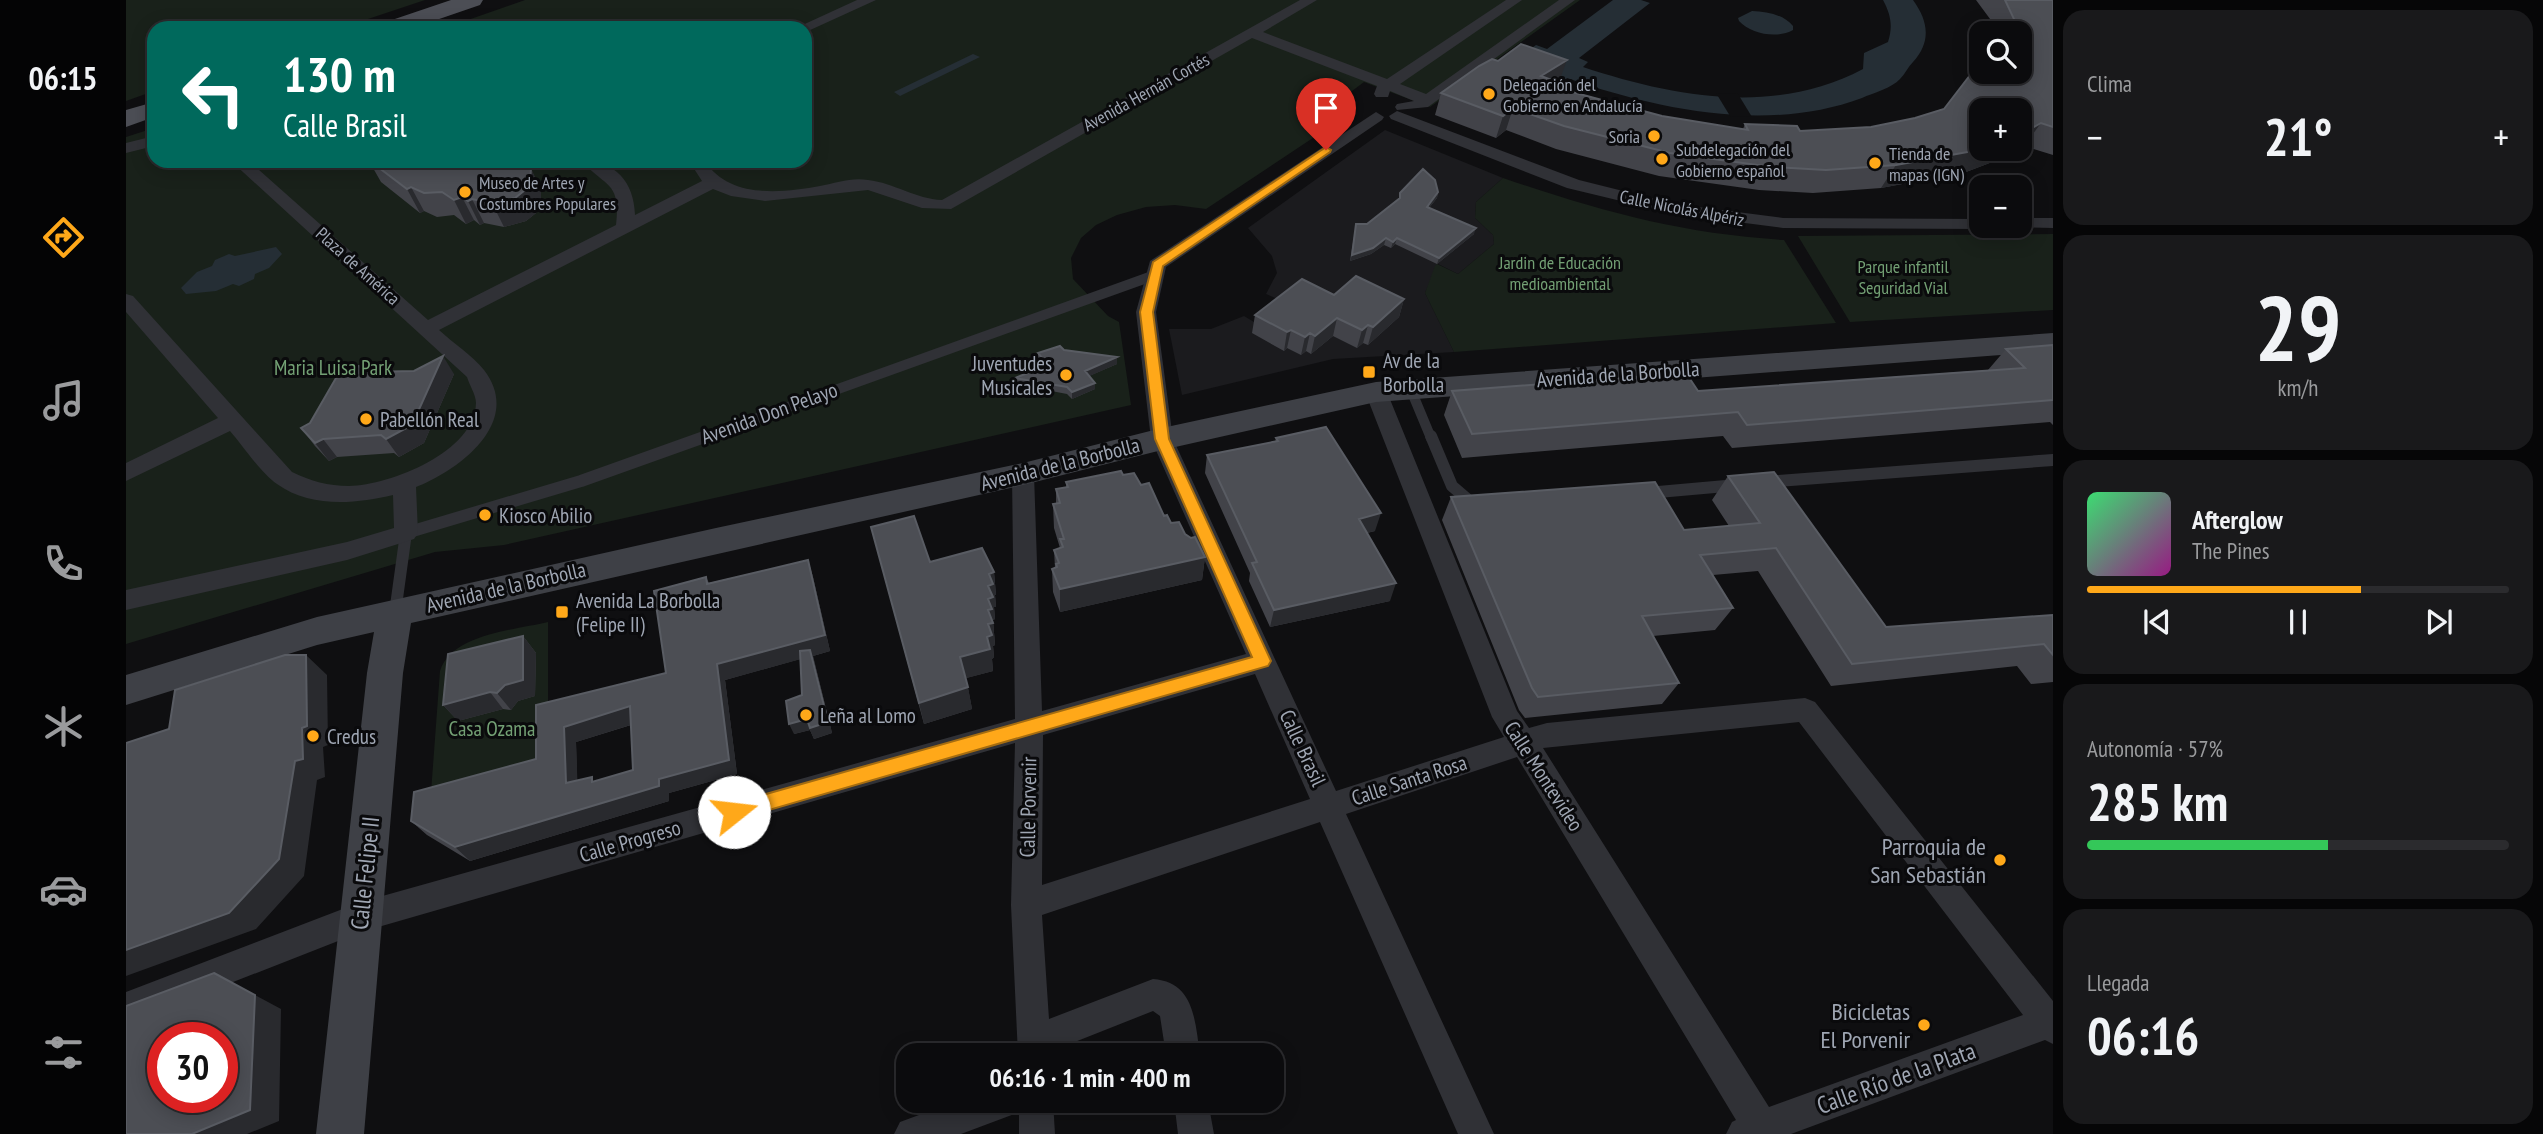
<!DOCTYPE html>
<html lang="es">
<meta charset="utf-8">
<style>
body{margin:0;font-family:"PT Sans Narrow",sans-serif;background:#19191b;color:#f1f3f6;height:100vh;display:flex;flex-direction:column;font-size:26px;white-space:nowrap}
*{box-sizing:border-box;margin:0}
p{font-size:23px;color:#9a9b9d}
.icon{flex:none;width:38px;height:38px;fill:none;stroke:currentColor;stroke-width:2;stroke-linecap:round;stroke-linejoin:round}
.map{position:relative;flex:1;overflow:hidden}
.drawer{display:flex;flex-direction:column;gap:10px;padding:10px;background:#060607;width:490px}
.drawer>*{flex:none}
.top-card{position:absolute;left:21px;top:21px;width:665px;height:147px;border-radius:21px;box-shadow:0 4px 18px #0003,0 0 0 2px #2b2b2e;background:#00695c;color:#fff;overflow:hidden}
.tools{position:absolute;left:1843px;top:21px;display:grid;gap:14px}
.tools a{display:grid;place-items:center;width:63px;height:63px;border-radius:14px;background:#0b0b0d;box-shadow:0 4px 18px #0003,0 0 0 2px #2b2b2e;font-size:35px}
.speed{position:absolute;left:21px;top:1022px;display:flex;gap:14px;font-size:35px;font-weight:700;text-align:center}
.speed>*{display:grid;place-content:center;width:91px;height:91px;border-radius:50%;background:#0b0b0d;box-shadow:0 4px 18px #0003,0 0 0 2px #2b2b2e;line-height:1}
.speed .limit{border:10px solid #d22;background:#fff;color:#111}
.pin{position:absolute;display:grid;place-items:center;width:60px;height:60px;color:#fff;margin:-72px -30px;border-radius:50% 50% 50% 0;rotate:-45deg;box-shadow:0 0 7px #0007}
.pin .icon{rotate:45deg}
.me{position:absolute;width:77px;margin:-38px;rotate:74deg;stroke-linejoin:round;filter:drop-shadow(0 0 5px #0008)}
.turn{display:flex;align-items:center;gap:24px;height:147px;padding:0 21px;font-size:32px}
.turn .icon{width:91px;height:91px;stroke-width:2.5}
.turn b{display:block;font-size:49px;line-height:60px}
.big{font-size:52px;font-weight:600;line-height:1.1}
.drawer .tile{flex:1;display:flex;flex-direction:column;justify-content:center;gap:10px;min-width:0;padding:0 24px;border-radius:21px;background:#19191b}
.drawer .dial{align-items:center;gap:0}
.dial b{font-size:91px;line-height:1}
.song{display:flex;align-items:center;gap:21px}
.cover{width:84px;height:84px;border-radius:10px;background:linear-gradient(135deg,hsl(140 70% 55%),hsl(310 70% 35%))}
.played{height:7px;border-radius:4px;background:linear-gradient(90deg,#ffa819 65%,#2b2b2e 65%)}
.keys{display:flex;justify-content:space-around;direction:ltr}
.heat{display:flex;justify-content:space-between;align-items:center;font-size:38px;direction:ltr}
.charge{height:10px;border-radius:5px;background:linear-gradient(90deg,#34c759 57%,#2b2b2e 0)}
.trip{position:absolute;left:770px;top:1043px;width:388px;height:70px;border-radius:21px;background:#0b0b0d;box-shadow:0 4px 18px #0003,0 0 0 2px #2b2b2e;font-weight:600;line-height:70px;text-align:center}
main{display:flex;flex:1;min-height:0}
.tabs{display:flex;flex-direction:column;width:126px;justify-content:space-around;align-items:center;background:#040405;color:#9a9b9d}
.tabs .icon{width:49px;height:49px}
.tabs .current{color:#ffa819}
.tabs b{font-size:32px;color:#f1f3f6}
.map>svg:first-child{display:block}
.built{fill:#1b1b1e}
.green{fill:#19211a}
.water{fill:#252e35}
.pier{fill:#0f0f11}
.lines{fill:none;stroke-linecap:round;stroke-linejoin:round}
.lane-far1{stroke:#303136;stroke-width:10}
.lane{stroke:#303136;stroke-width:12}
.street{fill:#303136;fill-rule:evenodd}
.secondary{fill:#3e4046;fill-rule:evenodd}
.primary{fill:#4c4e55;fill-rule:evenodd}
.wall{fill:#424349;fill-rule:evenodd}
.shaded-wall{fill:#292a2e}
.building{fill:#4c4e54;stroke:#595c63;stroke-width:2;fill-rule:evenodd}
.route{fill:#ffa819;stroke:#a66d10;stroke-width:2}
.poi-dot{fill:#ffa819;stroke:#0a0a0c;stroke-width:2.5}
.labels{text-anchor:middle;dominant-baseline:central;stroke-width:6;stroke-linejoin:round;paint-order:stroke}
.far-poi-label{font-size:18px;fill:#9fa6b3;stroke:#0a0a0c;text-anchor:start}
.far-street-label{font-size:18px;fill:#9fa6b3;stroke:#0a0a0c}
.far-park-label{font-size:18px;fill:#73a074;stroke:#0a0a0c}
.poi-label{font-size:21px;fill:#9fa6b3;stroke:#0a0a0c;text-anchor:start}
.park-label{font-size:21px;fill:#73a074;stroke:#0a0a0c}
.street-label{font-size:21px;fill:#9fa6b3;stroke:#0a0a0c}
.near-poi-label{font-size:24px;fill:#9fa6b3;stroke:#0a0a0c;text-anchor:end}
.near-street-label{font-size:24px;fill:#9fa6b3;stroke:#0a0a0c}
</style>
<main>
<nav class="tabs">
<b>06:15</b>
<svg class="icon current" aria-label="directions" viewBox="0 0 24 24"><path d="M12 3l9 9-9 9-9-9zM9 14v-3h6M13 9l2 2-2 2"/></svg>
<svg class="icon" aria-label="music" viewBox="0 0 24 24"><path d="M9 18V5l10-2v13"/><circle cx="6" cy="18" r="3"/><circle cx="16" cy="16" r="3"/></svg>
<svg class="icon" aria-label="phone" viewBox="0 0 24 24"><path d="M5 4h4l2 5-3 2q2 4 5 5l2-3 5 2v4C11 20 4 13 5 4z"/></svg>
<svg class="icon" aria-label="climate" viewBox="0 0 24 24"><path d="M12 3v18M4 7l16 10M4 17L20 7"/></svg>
<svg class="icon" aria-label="car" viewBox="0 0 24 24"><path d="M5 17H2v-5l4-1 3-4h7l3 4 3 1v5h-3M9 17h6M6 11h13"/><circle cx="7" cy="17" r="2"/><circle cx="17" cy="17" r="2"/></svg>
<svg class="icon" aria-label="filters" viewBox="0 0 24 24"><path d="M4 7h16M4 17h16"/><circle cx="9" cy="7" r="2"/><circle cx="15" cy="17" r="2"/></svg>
</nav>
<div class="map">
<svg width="1927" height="1134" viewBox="0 0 1927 1134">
<rect width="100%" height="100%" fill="#0f0f11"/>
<path class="built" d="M1259 130 1377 178 1350 202 1349 218 1367 235 1368 244 1332 274 1312 264 1299 293 1328 352 1207 359 1056 395 1043 329H1085L1118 316 1128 322 1154 300 1140 294 1151 273 1146 256 1122 228Z"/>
<path class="green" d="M0 0H299L215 28H28V91L0 101Z
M399 0H1454L1304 107 1238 82 1214 100 1215 107 1223 114 1080 209 1049 205 1020 207 991 215 970 225 955 238 945 258 947 279 982 316 993 322 1005 405 378 545 309 552 0 644V137L28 128V161H679V28H319Z
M1377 178C1473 211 1556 234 1658 240L1710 323 1328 352 1299 293 1309 266 1311 264 1332 274 1368 244 1367 235 1349 218 1350 202Z
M1927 234V310L1724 322 1672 236Z
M422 622V774L304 806 314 671C326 634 389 630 422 622Z"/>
<path class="water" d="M1487 0H1515L1524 3 1453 58 1462 62 1457 67C1548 97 1649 116 1737 69L1738 53 1762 42C1767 26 1765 15 1757 0H1787C1803 22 1805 42 1787 62 1782 67 1779 74 1774 79 1766 88 1747 93 1736 98 1642 133 1533 110 1441 78L1436 83 1384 64 1410 45 1421 49Z
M1626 11C1641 12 1657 14 1667 26V30C1651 39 1625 34 1613 21L1612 18Z
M847 54 854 57 774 96 768 92Z
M150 247 156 254 143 268 129 274 128 279 113 286 107 284 90 291 60 294 55 288 71 272 86 266 89 260 103 254 109 256Z"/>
<path class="pier" d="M1590 93 1612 94 1626 117 1604 116Z"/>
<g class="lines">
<path class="lane-far1" d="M1285 390 1305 438
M576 438 1029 275"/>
<path class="lane" d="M1305 436 1326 486 1347 504
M1639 482 1927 460
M1521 493 1611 485
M269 613 280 533 455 481 581 436"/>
<path class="street" d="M731 0H750L682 31 679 32V28H670Z
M1174 0H1191L1137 32 1261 79 1380 0H1396L1274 84 1300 94 1433 0H1449L1302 107 1271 110 1269 107 1271 104 1288 101 1264 91 1262 97H1250L1248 94 1251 86 1126 38 825 209 796 208 742 190 639 201 605 196 587 189 313 330C327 343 346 355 358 370 398 422 333 470 290 487L292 533 288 539 221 560 0 610V590L221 542 268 528 267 495C229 504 184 508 151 484 135 473 117 446 104 431L0 481V463L92 418 0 312V294L7 296 166 472C185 481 202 486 223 486 264 485 349 452 350 403 350 395 343 384 341 377L105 161H123L302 320 490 225C495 180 479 188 456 161 489 161 508 181 509 215L576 181 563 161H579C603 199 656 193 694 186 710 183 726 177 742 180 768 183 790 199 816 200Z
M1271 111 1453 180 1549 204 1657 218 1855 219V226H1863L1855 229 1657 228 1549 214 1441 188 1265 119 1263 116Z
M1250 112 1258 117 1256 120 1040 267 1030 312 1047 439 1210 791 1378 737 1366 717 1239 392 1243 387H1257L1261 392 1391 711 1403 728 1421 723 1679 698 1689 702 1927 1001V1044L1919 1040 1665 1134H1600L1606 1122 1610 1120 1391 757 1220 814 1368 1134H1332L1194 822 916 915 923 1019 1027 979C1069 982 1069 1022 1074 1055H1040L1034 1016 1027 1011 926 1051V1055H892L885 905 889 743 235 932 0 1024V992L235 902 889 719 886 474 889 468 897 466 905 468 908 474 916 711 1120 654 1025 439 1010 312 1024 261ZM1129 674 1184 799 916 885 917 735ZM1673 722 1897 1015 1643 1107 1417 748Z
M28 136V146L0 153V143Z
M1894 218H1927V228L1888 227 1894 226Z
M831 1101H927L929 1134H893V1109L891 1113 835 1134H768L774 1122Z
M1048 1101H1082L1088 1134H1052Z"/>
<path class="secondary" d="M1927 333V351L1250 402 1036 450 897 485 285 623 277 673 238 1134H190L241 673 248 632 191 645 0 705V675L191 617 590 528 897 463 1036 428 1250 382Z"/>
<path class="primary" d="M325 0H357L354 5 287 28H254L257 23Z
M28 102V117L0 127V110Z"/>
</g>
<path class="wall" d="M1850 0H1927V155L1898 146 1894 149V110L1882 156 1840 172 1755 188 1687 193 1633 190 1533 176 1430 149 1380 130 1370 138 1309 115 1315 93 1433 82 1426 86 1536 116 1617 129 1619 124 1674 131 1745 127 1789 118 1818 109 1894 33H1871L1867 23Z
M243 161H406V171L415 190V209L400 221 378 227 358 223 354 225 348 220 340 224 328 215 311 217 298 211 294 213 255 182Z
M1312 192 1311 198 1303 208 1348 234 1311 264 1269 244 1265 248 1258 245 1245 254 1224 261 1229 230 1241 224 1273 199 1274 193Z
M1208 295 1278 299 1273 317 1242 345 1237 343 1231 348 1207 336 1185 354 1180 351 1175 355 1161 348 1158 351 1126 333 1129 315Z
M1927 345V425L1924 422 1606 448 1597 436 1336 458 1318 415 1326 391H1572L1862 370 1880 349Z
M938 350 991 364 963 376 969 383V389L946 399 941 394 889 384V378L918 367 912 359V353Z
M240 372 328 374 298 443 273 457 268 453 211 457 203 461 189 446 175 428 184 423Z
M1150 438 1249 531 1241 533 1264 601 1144 627 1123 581 1124 573 1079 473 1081 455 1149 442Z
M997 475 1015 485 1045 523 1059 534 1079 557 1076 580 934 612 927 592 926 569 929 568 928 550 934 548 928 528 927 504H930V489L940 487V482Z
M1602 476 1760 627 1927 615V682L1905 684 1891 666 1705 686 1632 571 1587 575 1607 608 1589 630 1527 636 1553 683 1536 704 1399 718 1393 710 1316 520 1325 497 1558 530 1603 526 1586 500Z
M745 527 804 562 868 572 870 595H869L870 607H868L869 619 867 620 869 645 867 646 868 657 866 659 867 671 840 678 846 709 798 724Z
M682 560 687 577 704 651 687 656 706 733 688 739 684 730 668 734 676 695 674 659 599 680 611 774 543 793V801L344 861 301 835 285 821 410 759 540 673 580 577 583 583ZM505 725 507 770 469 782 451 781 450 742Z
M397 636 410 653 409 696 392 701 385 710 377 709 332 721 317 705Z"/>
<path class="shaded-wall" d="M1441 60 1433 82 1418 91 1415 76Z
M1387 108 1380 130 1370 138 1377 116Z
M1915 123 1898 146 1894 149V135Z
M1858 149H1893L1882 156 1840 172 1755 188 1770 165Z
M395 161H406L407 163 406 171 415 190V209L400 221 378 227 366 203Z
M285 187 298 211 294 213 281 189Z
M1312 192 1311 198 1299 213 1301 207Z
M336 197 348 220 340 224 328 200Z
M346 199 358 223 354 225 342 201Z
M1350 228 1348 234 1311 264 1313 258Z
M1260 238 1258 245 1245 254 1224 261 1226 255Z
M1271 238 1269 244 1265 248 1267 242Z
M1278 299 1273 317 1242 345 1247 327Z
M1211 318 1207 336 1185 354 1189 336Z
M1242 325 1237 343 1231 348 1236 330Z
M1165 330 1161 348 1158 351 1161 332Z
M1184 333 1180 351 1175 355 1179 337Z
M317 356 328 374 298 443 273 457 260 439Z
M991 357V364L959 378V371Z
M969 383V389L946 399V392Z
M197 439 211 457 203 461 189 443Z
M1255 513 1249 531 1227 536 1233 519Z
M1079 557 1076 580 934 612V589Z
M682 560 687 577 704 651 687 656 706 733 688 739 684 730 668 734 663 724 681 719 686 656 599 680 611 774 543 793V801L344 861 329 847 533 779 591 664Z
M868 572 870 595H869L870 607H868L869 619 867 620 869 645 867 646 868 657 866 659 867 671 837 679 834 657 861 637 863 574Z
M1270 583 1264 601 1144 627 1148 610Z
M397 636 410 653 409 696 392 701 385 710 371 693Z
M180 655 201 675 202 745 197 747 199 777 191 780 178 876 130 929 0 976V950L169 761 176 728Z
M842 687 846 709 798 724 793 703Z
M364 692 377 709 332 721 317 705Z
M504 706 514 722 450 742 452 798 440 783 438 727Z
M88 973 155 1009 153 1121 121 1134H66Z"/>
<path class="building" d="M1879 0H1927V127L1915 123 1894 135V110H1855V149H1858L1770 165 1700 170 1646 167 1544 153 1438 126 1387 108 1377 116 1315 93 1353 66 1366 59 1372 61 1395 44 1441 60 1415 76 1423 79 1416 84 1536 116 1622 130 1619 124 1671 126 1674 131 1745 127 1789 118 1818 109 1855 61V72H1894V33H1877L1888 19Z
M244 161H396L405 167 404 186 389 198 366 203 346 199 342 201 336 197 328 200 316 192 298 193 285 187 281 189Z
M1297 169 1309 180 1312 192 1301 207 1350 228 1313 258 1271 238 1267 242 1260 238 1247 248 1226 255 1230 224H1241L1274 198V193Z
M1230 276 1278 299 1247 327 1242 325 1236 330 1211 318 1189 336 1184 333 1179 337 1165 330 1161 332 1129 315 1176 279 1208 295Z
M1927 345V400L1621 425 1612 412 1346 434 1326 391 1560 373 1572 391 1899 368 1880 349Z
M934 346 938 350 991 357 959 371 969 383 946 392 941 387 889 378 922 365 912 353Z
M317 356 286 425 260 439 255 435 197 439 189 443 175 428 184 423 210 378 233 366 240 372 288 371Z
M1200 427 1255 513 1233 519 1270 583 1148 610 1126 563 1131 562 1081 455 1152 441 1150 438Z
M995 471 997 475 1008 473 1015 485 1023 483 1038 516 1041 515 1045 523 1053 522 1059 534 1065 538 1069 537 1079 557 934 589 926 569 931 567 930 564 933 563 928 550 937 547 934 539H938L927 504 934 503 930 489 942 487 940 482Z
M1648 472 1760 627 1927 615V655L1918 644 1726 664 1650 548 1574 555 1607 608 1516 616 1553 683 1412 697 1406 688 1325 497 1529 482 1558 530 1634 523 1602 476Z
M788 516 804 562 856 548 868 572 863 574 867 584 862 586 867 597 862 599 866 609 862 610 867 623 862 624 866 635 861 637 864 649 834 657 842 687 793 703 745 527Z
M682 560 699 635 591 664 603 760 533 779V786L329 847 285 821 288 792 410 759V705L540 673 528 591 580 577 581 584ZM504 706 507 770 466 782V777L440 783 438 727Z
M397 636V680L379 685 371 693 364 692 317 705 322 654Z
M684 650 702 722 684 728 681 719 663 724 660 701 676 695 674 651Z
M159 655H180L181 726 176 728 177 759 169 761 153 859 103 913 0 950V743L43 729 49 690Z
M88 973 129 995 124 1110 66 1134H0V1006ZM37 1038H96V1097H37Z"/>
<path class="route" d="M1200 147 1205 150 1204 152 1037 266 1027 312 1043 439 1145 661 1142 666 608 820 601 818 598 812 601 805 608 803 1126 657 1029 439 1014 312 1027 262Z"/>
<g class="poi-dot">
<circle cx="1363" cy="94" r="7"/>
<circle cx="1528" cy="136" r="7"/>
<circle cx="1536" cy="159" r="7"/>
<circle cx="1749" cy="163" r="7"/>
<circle cx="339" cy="192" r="7"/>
<rect x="1236" y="365" width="14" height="14" rx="3.5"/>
<circle cx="940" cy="375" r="7"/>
<circle cx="240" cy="419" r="7"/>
<circle cx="359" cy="515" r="7"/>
<rect x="429" y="605" width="14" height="14" rx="3.5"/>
<circle cx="680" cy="715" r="7"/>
<circle cx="187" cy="736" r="7"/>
<circle cx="1874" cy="860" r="7"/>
<circle cx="1798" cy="1025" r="7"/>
</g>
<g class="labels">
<g class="far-poi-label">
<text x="1377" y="84">Delegación del<tspan x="1377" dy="21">Gobierno en Andalucía</tspan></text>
<text x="1514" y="136" text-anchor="end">Soria</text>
<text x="1550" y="149">Subdelegación del<tspan x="1550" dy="21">Gobierno español</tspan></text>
<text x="1763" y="153">Tienda de<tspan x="1763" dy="21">mapas (IGN)</tspan></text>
<text x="353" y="182">Museo de Artes y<tspan x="353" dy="21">Costumbres Populares</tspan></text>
</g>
<g class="far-street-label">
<text transform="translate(1020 92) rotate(-29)">Avenida Hernán Cortés</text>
<text transform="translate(1556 208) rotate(11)">Calle Nicolás Alpériz</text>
<text transform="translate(232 266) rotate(42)">Plaza de América</text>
</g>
<g class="far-park-label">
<text x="1434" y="262">Jardin de Educación<tspan x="1434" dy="21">medioambiental</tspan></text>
<text x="1777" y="266">Parque infantil<tspan x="1777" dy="21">Seguridad Vial</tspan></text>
</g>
<g class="poi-label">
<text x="1257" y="360">Av de la<tspan x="1257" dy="24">Borbolla</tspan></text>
<text x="926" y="363" text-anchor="end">Juventudes<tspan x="926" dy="24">Musicales</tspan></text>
<text x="254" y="419">Pabellón Real</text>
<text x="373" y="515">Kiosco Abilio</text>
<text x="450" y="600">Avenida La Borbolla<tspan x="450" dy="24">(Felipe II)</tspan></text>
<text x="694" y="715">Leña al Lomo</text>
<text x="201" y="736">Credus</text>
</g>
<g class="park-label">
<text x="207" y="367">Maria Luisa Park</text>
<text x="366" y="728">Casa Ozama</text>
</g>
<g class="street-label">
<text transform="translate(1492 374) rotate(-4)">Avenida de la Borbolla</text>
<text transform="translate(643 413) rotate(-20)">Avenida Don Pelayo</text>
<text transform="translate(934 464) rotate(-14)">Avenida de la Borbolla</text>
<text transform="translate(380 587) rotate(-13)">Avenida de la Borbolla</text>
<text transform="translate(1177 748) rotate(65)">Calle Brasil</text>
<text transform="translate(1418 776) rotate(57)">Calle Montevideo</text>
<text transform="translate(1283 780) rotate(-18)">Calle Santa Rosa</text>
<text transform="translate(902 807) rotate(-89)">Calle Porvenir</text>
<text transform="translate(504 841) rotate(-16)">Calle Progreso</text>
</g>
<g class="near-poi-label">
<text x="1860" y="846">Parroquia de<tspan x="1860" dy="28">San Sebastián</tspan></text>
<text x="1784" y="1011">Bicicletas<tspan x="1784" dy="28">El Porvenir</tspan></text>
</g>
<g class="near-street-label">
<text transform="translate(239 873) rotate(-84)">Calle Felipe II</text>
<text transform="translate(1770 1078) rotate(-20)">Calle Río de la Plata</text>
</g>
</g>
</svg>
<div class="tools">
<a><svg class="icon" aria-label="search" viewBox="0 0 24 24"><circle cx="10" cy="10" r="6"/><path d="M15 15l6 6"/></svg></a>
<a>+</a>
<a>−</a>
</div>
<div class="speed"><div class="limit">30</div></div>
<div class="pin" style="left:1200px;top:150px;background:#d93025"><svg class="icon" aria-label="arrive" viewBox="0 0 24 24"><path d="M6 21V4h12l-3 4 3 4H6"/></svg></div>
<svg class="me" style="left:608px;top:812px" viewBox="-20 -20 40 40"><circle r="19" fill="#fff"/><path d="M0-13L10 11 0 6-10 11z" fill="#ffa819"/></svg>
<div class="trip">06:16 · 1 min · 400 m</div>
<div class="top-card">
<div class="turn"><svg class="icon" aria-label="left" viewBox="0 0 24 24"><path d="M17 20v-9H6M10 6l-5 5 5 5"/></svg><div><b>130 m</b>Calle Brasil</div></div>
</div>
</div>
<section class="drawer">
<div class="tile"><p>Clima</p>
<div class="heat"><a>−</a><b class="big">21°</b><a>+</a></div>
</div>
<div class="tile dial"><b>29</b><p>km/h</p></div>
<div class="tile">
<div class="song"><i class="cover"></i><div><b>Afterglow</b><p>The Pines</p></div></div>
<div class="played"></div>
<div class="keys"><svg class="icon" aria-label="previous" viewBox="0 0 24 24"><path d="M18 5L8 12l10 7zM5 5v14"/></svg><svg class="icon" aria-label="pause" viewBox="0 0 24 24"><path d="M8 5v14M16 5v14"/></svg><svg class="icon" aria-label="next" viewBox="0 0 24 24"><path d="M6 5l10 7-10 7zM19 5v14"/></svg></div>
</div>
<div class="tile"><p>Autonomía · 57%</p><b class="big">285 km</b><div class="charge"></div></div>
<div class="tile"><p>Llegada</p><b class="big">06:16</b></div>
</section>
</main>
